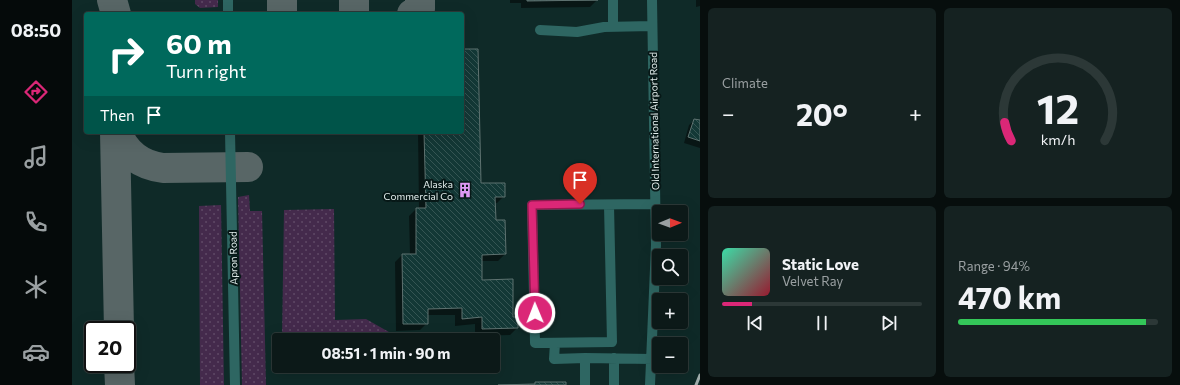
<!DOCTYPE html>
<meta charset="utf-8">
<style>
body{margin:0;font-family:Commissioner,sans-serif;background:#152221;color:#f1f3f6;height:100vh;display:flex;flex-direction:column;font-size:15px;white-space:nowrap}
*{box-sizing:border-box;margin:0}
p{font-size:13px;color:#9aa0a2}
.icon{flex:none;width:22px;height:22px;fill:none;stroke:currentColor;stroke-width:2;stroke-linecap:round;stroke-linejoin:round}
.map{position:relative;flex:1;overflow:hidden}
.details{display:flex;flex-direction:column;gap:8px;padding:8px;background:#070e0d;width:480px}
.details>*{flex:none}
.top-card{position:absolute;left:12px;top:12px;width:380px;height:122px;border-radius:4px;box-shadow:0 4px 16px #0002,0 0 0 1px #2c3837;background:#00695c;color:#fff;overflow:hidden}
.needle{width:26px;rotate:89deg}
.fabs{position:absolute;left:580px;top:205px;display:grid;gap:8px}
.fabs a{display:grid;place-items:center;width:36px;height:36px;border-radius:4px;background:#0c1918;box-shadow:0 4px 16px #0002,0 0 0 1px #2c3837;font-size:20px}
.speed{position:absolute;left:12px;top:321px;display:flex;gap:8px;font-size:20px;font-weight:700;text-align:center}
.speed>*{display:grid;place-content:center;width:52px;height:52px;border-radius:50%;background:#0c1918;box-shadow:0 4px 16px #0002,0 0 0 1px #2c3837;line-height:1}
.speed .limit{border:2px solid #111;border-radius:6px;background:#fff;color:#111}
.pin{position:absolute;display:grid;place-items:center;width:34px;height:34px;color:#fff;margin:-41px -17px;border-radius:50% 50% 50% 0;rotate:-45deg;box-shadow:0 0 4px #0007}
.pin .icon{rotate:45deg}
.me{position:absolute;width:44px;margin:-22px;rotate:359deg;stroke-linejoin:round;filter:drop-shadow(0 0 3px #0008)}
.turn{display:flex;align-items:center;gap:14px;height:84px;padding:0 16px;font-size:18px}
.turn .icon{width:52px;height:52px;stroke-width:2.5}
.turn b{display:block;font-size:28px;line-height:34px}
.then{display:flex;align-items:center;height:38px;padding:0 16px;background:#0003;gap:8px;font-size:15px}
.big{font-size:30px;font-weight:700;line-height:1.1}
.details .widget{flex:1;display:flex;flex-direction:column;justify-content:center;gap:6px;min-width:0;padding:0 14px;border-radius:6px;background:#152221}
.details .dial{align-items:center;gap:0}
.dial svg{height:104px;overflow:visible;fill:none;stroke:#2c3837;stroke-width:7;stroke-linecap:round;text-anchor:middle}
.dial text{fill:#f1f3f6;stroke:none}
.song{display:flex;align-items:center;gap:12px}
.cover{width:48px;height:48px;border-radius:6px;background:linear-gradient(135deg,hsl(160 70% 55%),hsl(350 70% 35%))}
.played{height:4px;border-radius:2px;background:linear-gradient(90deg,#db2777 15%,#2c3837 15%)}
.keys{display:flex;justify-content:space-around;direction:ltr}
.heat{display:flex;justify-content:space-between;align-items:center;font-size:22px;direction:ltr}
.charge{height:6px;border-radius:3px;background:linear-gradient(90deg,#34c759 94%,#2c3837 0)}
.details .tiles{flex:1;display:grid;gap:8px;grid-template-columns:repeat(2,1fr)}
.trip{position:absolute;left:200px;top:333px;width:228px;height:40px;border-radius:4px;background:#0c1918;box-shadow:0 4px 16px #0002,0 0 0 1px #2c3837;font-weight:700;line-height:40px;text-align:center}
main{display:flex;flex:1;min-height:0}
.tabs{display:flex;flex-direction:column;width:72px;justify-content:space-around;align-items:center;background:#050a0a;color:#9aa0a2}
.tabs .icon{width:28px;height:28px}
.tabs .on{color:#db2777}
.tabs b{font-size:18px;color:#f1f3f6}
.map>svg:first-child{display:block}
.built{fill:#0f2a28;fill-rule:evenodd}
.grass{fill:url(#grass-dots)}
.shadow{fill:#0007}
.lines{fill:none;stroke-linecap:round;stroke-linejoin:round}
.taxiway{stroke:#586666;stroke-width:30}
.building{fill:url(#building-back-hatch);stroke:#5e7270}
.minor{stroke:#2e6662;stroke-width:10}
.rail{stroke:#9facab;stroke-width:3}
.route-casing{stroke:#8e194d;stroke-width:10}
.route{stroke:#db2777;stroke-width:7}
.labels{text-anchor:middle;dominant-baseline:central;stroke-width:4;stroke-linejoin:round;paint-order:stroke}
.street-label{font-size:10px;fill:#e2edec;stroke:#071817}
.poi-label{font-size:10px;fill:#e2edec;stroke:#071817;text-anchor:end}
</style>
<main>
<nav class="tabs">
<b>08:50</b>
<svg class="icon on" aria-label="directions" viewBox="0 0 24 24"><path d="M12 3l9 9-9 9-9-9zM9 14v-3h6M13 9l2 2-2 2"/></svg>
<svg class="icon" aria-label="music" viewBox="0 0 24 24"><path d="M9 18V5l10-2v13"/><circle cx="6" cy="18" r="3"/><circle cx="16" cy="16" r="3"/></svg>
<svg class="icon" aria-label="phone" viewBox="0 0 24 24"><path d="M5 4h4l2 5-3 2q2 4 5 5l2-3 5 2v4C11 20 4 13 5 4z"/></svg>
<svg class="icon" aria-label="climate" viewBox="0 0 24 24"><path d="M12 3v18M4 7l16 10M4 17L20 7"/></svg>
<svg class="icon" aria-label="car" viewBox="0 0 24 24"><path d="M5 17H2v-5l4-1 3-4h7l3 4 3 1v5h-3M9 17h6M6 11h13"/><circle cx="7" cy="17" r="2"/><circle cx="17" cy="17" r="2"/></svg>
</nav>
<div class="map">
<svg width="628" height="385" viewBox="0 0 628 385">
<defs>
<pattern id="grass-dots" width="8" height="8" patternUnits="userSpaceOnUse"><rect width="8" height="8" fill="#442a4c"/><path d="M2 2h.1M6 6h.1" fill="none" stroke="#5f4966" stroke-width="1.8" stroke-linecap="round"/></pattern>
<pattern id="building-back-hatch" width="6" height="6" patternUnits="userSpaceOnUse"><rect width="6" height="6" fill="#133836"/><path d="M-1 5l2 2M0 0l6 6M5-1l2 2" fill="none" stroke="#355553"/></pattern>
</defs>
<rect width="100%" height="100%" fill="#102120"/>
<path class="built" d="M0 0H628V385H0ZM14 14H390V132H14ZM587 212H609V234H587ZM587 256H609V278H587ZM587 300H609V322H587ZM21 330H55V364H21ZM207 340H421V366H207ZM587 344H609V366H587Z"/>
<path class="grass" d="M123 0H146V7L128 8 123 4Z
M177 195 178 211H190L194 385H170L166 197Z
M149 205 152 385H128L127 206Z
M262 209 263 320 294 319 331 340H210L212 210Z"/>
<path class="shadow" d="M438 0H525L518 7 449 8V3H438Z
M624 0H628V6L624 7Z
M390 50 408 184 432 196 425 203H422L423 221 433 254 426 261H409V281L440 318 445 328 438 335 403 336V324L383 326V315H355V323L348 330 324 331 323 262 330 255H338L337 216 344 209H347L346 132H390Z
M623 120 628 121V148L612 143 617 125Z"/>
<g class="lines">
<path class="taxiway" d="M40 0 44 14
M210 0V14
M282 14V0
M340 14 348 9V0
M43 132 47 330
M45 132C53 153 68 165 91 168L176 167
M47 364 48 385"/>
</g>
<path class="building" d="M455 0H526L455 1Z
M390 49H406L409 183H433V197H423L424 220H433L434 254 410 255V280L441 279V317H446V328L410 329V317L390 319V308L356 309V324H331L330 254H344V208H354L352 132H390Z
M622 119 628 120V141L616 137Z
M463 382H494V385H426L463 384Z"/>
<g class="lines">
<path class="minor" d="M156 0V14
M541 0V26
M468 30 505 32 532 27 580 26
M158 132 163 385
M537 205 540 342 463 343 460 205 583 204
M483 343 482 359 513 358
M513 385V358L580 359
M542 385V358
M578 385 584 245 580 0"/>
<path class="rail" d="M624 385 628 375"/>
</g>
<g class="lines">
<g class="route-casing">
<path id="route" d="M463 313 460 205 508 204"/>
</g>
<use href="#route" class="route"/>
</g>
<defs>
<g id="building-bare" transform="scale(1.2)"><path d="M-4-6H4V6H1V3H-1V6H-4ZM-2.5-4.3h1.7v1.8h-1.7ZM.8-4.3h1.7v1.8H.8ZM-2.5-1h1.7V.8h-1.7ZM.8-1h1.7V.8H.8Z" fill="#dd99f3" stroke="#071817" stroke-width="2.5" paint-order="stroke"/></g>
</defs>
<g fill-rule="evenodd">
<use href="#building-bare" x="393" y="190"/>
</g>
<g class="labels">
<g class="street-label">
<text transform="translate(582 121) rotate(-91)">Old International Airport Road</text>
<text transform="translate(161 258) rotate(-91)">Apron Road</text>
</g>
<g class="poi-label">
<text x="381" y="184">Alaska<tspan x="381" dy="12">Commercial Co</tspan></text>
</g>
</g>
</svg>
<div class="fabs">
<a><svg class="needle" viewBox="-14 -14 28 28"><path d="M0-13l5 13h-10z" fill="#e53935"/><path d="M0 13l5-13h-10z" fill="#9aa0a2"/></svg></a>
<a><svg class="icon" aria-label="search" viewBox="0 0 24 24"><circle cx="10" cy="10" r="6"/><path d="M15 15l6 6"/></svg></a>
<a>+</a>
<a>−</a>
</div>
<div class="speed"><div class="limit">20</div></div>
<div class="pin" style="left:508px;top:204px;background:#d93025"><svg class="icon" aria-label="arrive" viewBox="0 0 24 24"><path d="M6 21V4h12l-3 4 3 4H6"/></svg></div>
<svg class="me" style="left:463px;top:313px" viewBox="-20 -20 40 40"><circle r="17" fill="#db2777" stroke="#fff" stroke-width="3"/><path d="M0-11L8 9 0 5-8 9z" fill="#fff"/></svg>
<div class="trip">08:51 · 1 min · 90 m</div>
<div class="top-card">
<div class="turn"><svg class="icon" aria-label="right" viewBox="0 0 24 24"><path d="M7 20v-9h11M14 6l5 5-5 5"/></svg><div><b>60 m</b>Turn right</div></div>
<div class="then">Then<svg class="icon" aria-label="arrive" viewBox="0 0 24 24"><path d="M6 21V4h12l-3 4 3 4H6"/></svg></div>
</div>
</div>
<section class="details">
<div class="tiles">
<div class="widget"><p>Climate</p>
<div class="heat"><a>−</a><b class="big">20°</b><a>+</a></div>
</div>
<div class="widget dial"><svg viewBox="0 0 100 80">
<path d="M14 69A42 42 0 1 1 86 69"/>
<path d="M14 69A42 42 0 0 1 9 55" stroke="#db2777"/>
<text x="50" y="56" font-size="32" font-weight="700">12</text>
<text x="50" y="72" font-size="11">km/h</text>
</svg></div>
<div class="widget">
<div class="song"><i class="cover"></i><div><b>Static Love</b><p>Velvet Ray</p></div></div>
<div class="played"></div>
<div class="keys"><svg class="icon" aria-label="previous" viewBox="0 0 24 24"><path d="M18 5L8 12l10 7zM5 5v14"/></svg><svg class="icon" aria-label="pause" viewBox="0 0 24 24"><path d="M8 5v14M16 5v14"/></svg><svg class="icon" aria-label="next" viewBox="0 0 24 24"><path d="M6 5l10 7-10 7zM19 5v14"/></svg></div>
</div>
<div class="widget"><p>Range · 94%</p><b class="big">470 km</b><div class="charge"></div></div>
</div>
</section>
</main>
